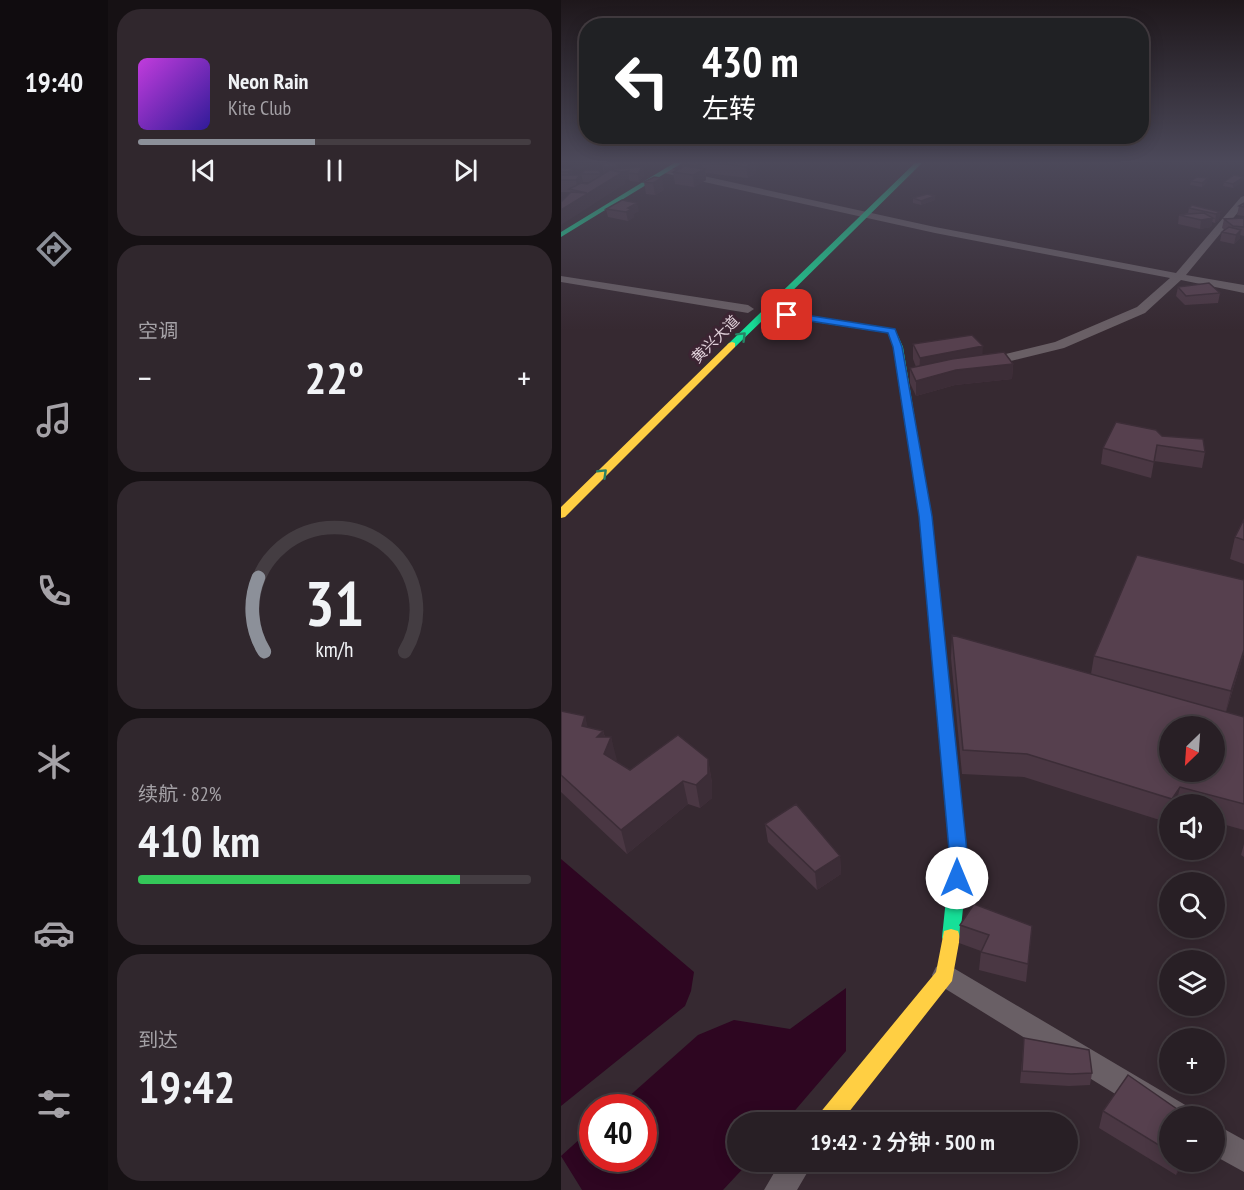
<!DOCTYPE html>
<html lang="zh">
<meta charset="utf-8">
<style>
body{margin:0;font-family:"PT Sans Narrow","Noto Sans SC",sans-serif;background:#30272d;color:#f1f3f6;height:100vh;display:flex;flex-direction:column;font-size:22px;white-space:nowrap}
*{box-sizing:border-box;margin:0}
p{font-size:20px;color:#a5a2a7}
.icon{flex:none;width:33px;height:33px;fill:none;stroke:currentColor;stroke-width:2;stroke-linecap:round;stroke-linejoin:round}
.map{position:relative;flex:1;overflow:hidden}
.drawer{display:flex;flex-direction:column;gap:9px;padding:9px;background:#161114;width:453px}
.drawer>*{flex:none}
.top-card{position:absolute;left:18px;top:18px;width:570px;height:126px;border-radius:24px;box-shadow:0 3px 15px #0003,0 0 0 2px #443d42;background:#202124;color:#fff;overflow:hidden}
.needle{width:39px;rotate:205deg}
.buttons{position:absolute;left:598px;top:716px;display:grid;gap:12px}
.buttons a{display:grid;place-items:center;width:66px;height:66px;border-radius:50%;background:#281f25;box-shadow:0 3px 15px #0003,0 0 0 2px #443d42;font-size:30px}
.speed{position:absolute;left:18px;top:1094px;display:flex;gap:12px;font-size:30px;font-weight:700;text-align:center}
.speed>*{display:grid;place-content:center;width:78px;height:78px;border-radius:50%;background:#281f25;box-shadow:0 3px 15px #0003,0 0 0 2px #443d42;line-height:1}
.speed .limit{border:9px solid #d22;background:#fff;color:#111}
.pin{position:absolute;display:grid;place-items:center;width:51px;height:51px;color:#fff;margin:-26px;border-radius:12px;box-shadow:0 3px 9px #0006}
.me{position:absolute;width:66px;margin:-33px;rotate:0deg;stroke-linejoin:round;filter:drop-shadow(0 0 4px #0008)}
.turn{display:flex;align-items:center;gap:21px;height:126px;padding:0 24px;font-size:27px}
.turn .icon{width:78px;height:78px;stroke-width:2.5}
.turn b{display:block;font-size:42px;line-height:51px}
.big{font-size:45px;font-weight:600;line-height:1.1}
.drawer .tile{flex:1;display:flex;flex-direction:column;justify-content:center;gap:9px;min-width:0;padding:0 21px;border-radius:24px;background:#30272d}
.drawer .dial{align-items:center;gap:0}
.dial svg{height:156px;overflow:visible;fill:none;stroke:#443d42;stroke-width:7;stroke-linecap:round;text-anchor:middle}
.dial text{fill:#f1f3f6;stroke:none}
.song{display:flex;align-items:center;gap:18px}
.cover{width:72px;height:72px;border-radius:9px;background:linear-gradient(135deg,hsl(290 70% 55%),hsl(250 70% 35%))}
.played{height:6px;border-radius:3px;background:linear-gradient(90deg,#8c9099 45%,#443d42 45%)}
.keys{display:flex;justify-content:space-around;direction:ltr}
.heat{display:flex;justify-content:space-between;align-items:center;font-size:33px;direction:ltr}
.charge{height:9px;border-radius:4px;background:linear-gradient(90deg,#34c759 82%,#443d42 0)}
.trip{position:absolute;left:166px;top:1112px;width:351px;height:60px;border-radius:30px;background:#281f25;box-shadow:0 3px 15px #0003,0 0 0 2px #443d42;font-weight:600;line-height:60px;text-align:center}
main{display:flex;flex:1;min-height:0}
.tabs{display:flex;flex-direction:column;width:108px;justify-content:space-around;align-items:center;background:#100c0f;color:#a5a2a7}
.tabs .icon{width:42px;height:42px}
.tabs .active{color:#8c9099}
.tabs b{font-size:27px;color:#f1f3f6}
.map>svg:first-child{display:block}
.water{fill:#2e0621}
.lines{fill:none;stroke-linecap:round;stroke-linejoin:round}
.street{fill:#695f65;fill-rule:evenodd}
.fast{fill:#16e098;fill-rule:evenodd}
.slow{fill:#ffcf43;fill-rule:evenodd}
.wall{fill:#4a3743}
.shaded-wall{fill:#3c2d37}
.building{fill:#56404e;stroke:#3c2d37;stroke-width:1.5;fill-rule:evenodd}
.oneway{stroke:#288265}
.route{fill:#1a73e8;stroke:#114b97;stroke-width:1.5}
.labels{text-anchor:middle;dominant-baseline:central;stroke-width:6;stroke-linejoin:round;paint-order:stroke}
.far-street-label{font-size:15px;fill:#e0d0d9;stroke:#3b2432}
</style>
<main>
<nav class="tabs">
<b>19:40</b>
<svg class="icon active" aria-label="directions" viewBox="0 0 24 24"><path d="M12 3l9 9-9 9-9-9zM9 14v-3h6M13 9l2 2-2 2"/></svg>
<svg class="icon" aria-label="music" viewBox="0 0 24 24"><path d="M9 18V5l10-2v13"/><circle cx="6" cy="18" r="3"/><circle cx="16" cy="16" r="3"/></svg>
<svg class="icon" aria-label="phone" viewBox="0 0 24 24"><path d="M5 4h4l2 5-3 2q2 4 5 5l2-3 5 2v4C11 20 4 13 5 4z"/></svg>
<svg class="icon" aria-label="climate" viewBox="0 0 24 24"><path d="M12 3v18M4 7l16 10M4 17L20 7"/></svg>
<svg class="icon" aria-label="car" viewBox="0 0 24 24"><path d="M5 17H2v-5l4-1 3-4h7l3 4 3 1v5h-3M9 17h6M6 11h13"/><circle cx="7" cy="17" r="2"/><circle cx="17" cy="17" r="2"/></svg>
<svg class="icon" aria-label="filters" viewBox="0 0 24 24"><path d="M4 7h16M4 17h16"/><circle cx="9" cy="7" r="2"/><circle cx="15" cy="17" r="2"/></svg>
</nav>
<section class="drawer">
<div class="tile">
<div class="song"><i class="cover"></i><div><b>Neon Rain</b><p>Kite Club</p></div></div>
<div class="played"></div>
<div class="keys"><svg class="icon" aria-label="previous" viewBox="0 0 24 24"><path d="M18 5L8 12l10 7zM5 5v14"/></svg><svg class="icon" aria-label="pause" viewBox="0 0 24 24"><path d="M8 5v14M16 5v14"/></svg><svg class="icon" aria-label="next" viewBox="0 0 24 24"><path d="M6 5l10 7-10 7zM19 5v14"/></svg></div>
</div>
<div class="tile"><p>空调</p>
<div class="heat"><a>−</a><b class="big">22°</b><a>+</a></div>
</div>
<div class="tile dial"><svg viewBox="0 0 100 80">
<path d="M14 69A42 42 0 1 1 86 69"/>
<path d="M14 69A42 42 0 0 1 11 31" stroke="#8c9099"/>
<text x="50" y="56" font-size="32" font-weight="700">31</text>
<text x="50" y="72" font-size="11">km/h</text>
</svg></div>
<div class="tile"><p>续航 · 82%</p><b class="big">410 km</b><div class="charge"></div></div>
<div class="tile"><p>到达</p><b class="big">19:42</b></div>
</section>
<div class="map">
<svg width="683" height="1190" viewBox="0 0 683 1190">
<rect width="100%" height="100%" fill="#362931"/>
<path class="water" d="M0 859 133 972 130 991 124 1006 0 1106Z
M285 988V1051L224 1122H177V1161H189L162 1190H21L0 1156 31 1128 32 1158H82V1107H56L137 1035 173 1020 229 1029Z"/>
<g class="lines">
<path class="street" d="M106 168 374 227 615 273 680 197 683 196V205L625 275 683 285V293L620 280 584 313 503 348 425 367 420 366 418 363 420 360 494 342 576 307 609 278 374 233 103 173V169Z
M0 276 187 305 193 309 187 313 0 282Z
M384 963 626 1106 630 1116H609V1127L606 1126 375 983 371 975 375 967Z
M654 1124 683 1140V1172L654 1156Z
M220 1161H253L236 1190H203Z"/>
<path class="fast" d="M113 163H121L0 237V232Z
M354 163H361L212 310 334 329 342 347 370 516 407 861 399 937 397 943 390 945 383 943 381 937 389 861 358 516 332 347 327 333 207 315 174 347 166 345Z"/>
<path class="slow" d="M171 342 174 343V347L4 517 0 518V507L168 343Z
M390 929 397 931 399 937 391 981 280 1122H255L258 1114 375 972 383 931Z"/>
</g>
<path class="wall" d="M13 163H55L56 168 81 167 83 175 78 182 69 181 68 179H64V184L1 202 9 193V192H0V168L12 175H19L21 183 26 184 30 182H22L20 174 38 170 40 176 43 174 41 163 14 169Z
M123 163H194L195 173 187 178 145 173V180L133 187 114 184 112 172 122 167 121 164Z
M93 177 103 190 94 195 85 194 83 182Z
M683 177 682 181 672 188 662 186 663 182Z
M630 181 646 182 641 187 629 185Z
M374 196V200L360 205 352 203V198Z
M683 203V216L676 215 678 206Z
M628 208 659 212 658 220 654 223 651 222 650 227 639 229 617 224 618 215 627 213Z
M45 209 78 211 72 214 73 217 67 221 47 217Z
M683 218V236L679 235V238L673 244 659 241 661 232 664 230 661 228 663 219Z
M617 287 659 293 657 303 624 305 615 296Z
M352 344 421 355 452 364 451 379 394 385 355 396 349 383V368L355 367 352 359Z
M601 436 644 452 641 468 593 461 590 478 540 464 542 448Z
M683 519V564L669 559 674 537Z
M391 635 530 674 533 656 683 653 665 712 683 717V830L654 822V804H609V817L605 822 463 777 401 774 390 658Z
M0 711 24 716 26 727 42 731 44 737H50L55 761 69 770 147 759 151 783V798L139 808 127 804 66 854 0 792Z
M204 824 279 856 280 874 256 890 207 842Z
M683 844V857L680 855Z
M399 925 471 926 465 982 418 970 420 951 398 943Z
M463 1038 531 1073 529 1085 508 1086 459 1083Z
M542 1111 609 1116V1161H625L615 1175 538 1128Z"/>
<path class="shaded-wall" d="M13 163H42L14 169Z
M141 163 142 167 136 170V166Z
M191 163H194L195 173 187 178 185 167Z
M56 166 57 172 68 171V179H64V184L0 225V210L44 175 43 167Z
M81 167 83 175 78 182 77 174Z
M11 168 12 176 8 180 7 172Z
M144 169 145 180 133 187 132 175Z
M19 175 21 187 17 192 15 180Z
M683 177 682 181 672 188V184Z
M101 178 103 190 94 195 92 183Z
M647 178 646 182 641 187V183Z
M374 196V200L360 205V201Z
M76 203 78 211 72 214 73 217 67 221 65 212 67 208Z
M659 212 658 220 654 223 655 214Z
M652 218 650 227 639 229 640 220Z
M680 230 679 238 673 244 675 235Z
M422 346 421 361 358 373 359 358Z
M452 364 451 379 394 385 355 396V381L395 370Z
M683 650V653L664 714 670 691Z
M24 716 30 740 21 726Z
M42 731 46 746 50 737 56 760 49 777 36 737Z
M147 759 151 783V798L139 808 135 785Z
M122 781 127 804 66 854 60 830Z
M619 787 615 804H610L611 799Z
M609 807V817L605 822Z
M279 856 280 874 256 890 254 872Z
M620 1161H625L615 1175Z"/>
<path class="building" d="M41 163H55L56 166 43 167Z
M123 163H141L136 166 121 164Z
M156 163H191L185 167Z
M124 166 144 169 132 175 112 172Z
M81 167 77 174 67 173 68 171 58 172 53 171V169Z
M0 168H11L7 172H0Z
M24 170H38L40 174H20Z
M49 170 62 172 0 210V202L10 192 26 193 8 189 20 183 26 184Z
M0 175H19L15 180H0Z
M673 175 683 177 672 184 663 182Z
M93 177 101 178 92 183 83 182Z
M636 177 647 178 641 183 630 181Z
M366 194 374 196 360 201 352 198Z
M61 200 76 203 67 208 71 209 65 212 45 209Z
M683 203V207L678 206Z
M631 205 659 212 655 214 628 208Z
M643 213 652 218 640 220 618 215 626 214Z
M683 218V227L672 226 663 219Z
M668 227 680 230 675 235 661 232Z
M648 283 659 293 625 296 617 287Z
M411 335 422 346 359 358 352 344Z
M443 352 452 364 395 370 355 381 349 368 391 359Z
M555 422 595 430 601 436 642 439 644 452 596 445 593 462 542 448Z
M683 519V540L674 537Z
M576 555 683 580V650L670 691 533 656Z
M391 635 683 717V804L619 787 611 799 466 754 402 750ZM609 726H654V771H609Z
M0 711 24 716 21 726 42 731 36 737H50L43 754 69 770 117 735 147 759V774L135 785 122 781 60 830 0 775Z
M235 804 279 856 254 872 204 824Z
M413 904 471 926 467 964 420 952 428 935 399 925Z
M463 1038 528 1050 531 1073 510 1074 461 1071Z
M567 1075 626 1116H609V1152L542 1111Z"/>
<defs><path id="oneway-chevron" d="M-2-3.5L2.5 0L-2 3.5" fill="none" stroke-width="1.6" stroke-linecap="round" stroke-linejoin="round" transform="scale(1.5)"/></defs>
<g class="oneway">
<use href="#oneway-chevron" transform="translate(181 336) rotate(-45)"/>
<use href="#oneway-chevron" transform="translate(42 473) rotate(-44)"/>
</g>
<linearGradient id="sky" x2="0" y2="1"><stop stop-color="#1e171b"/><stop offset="0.49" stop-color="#4c495a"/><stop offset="1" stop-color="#4c495a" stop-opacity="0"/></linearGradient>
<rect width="683" height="330" fill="url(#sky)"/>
<path class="route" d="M226 312 334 329 341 347 371 516 407 861 403 883 396 885 390 883 387 878 389 861 358 516 332 347 327 333 223 317V313Z"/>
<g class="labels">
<g class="far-street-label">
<text transform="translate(154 339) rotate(-45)">黄兴大道</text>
</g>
</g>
</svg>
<div class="buttons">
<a><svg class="needle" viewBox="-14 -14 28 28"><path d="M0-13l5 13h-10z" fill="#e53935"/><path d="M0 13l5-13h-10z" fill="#a5a2a7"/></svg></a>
<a><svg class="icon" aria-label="sound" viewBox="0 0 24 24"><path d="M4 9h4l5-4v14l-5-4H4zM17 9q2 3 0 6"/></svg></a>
<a><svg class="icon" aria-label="search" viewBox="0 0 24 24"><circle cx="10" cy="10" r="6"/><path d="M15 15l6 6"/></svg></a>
<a><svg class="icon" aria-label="layers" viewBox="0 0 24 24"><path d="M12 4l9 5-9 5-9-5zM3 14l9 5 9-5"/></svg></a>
<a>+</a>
<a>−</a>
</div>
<div class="speed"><div class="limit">40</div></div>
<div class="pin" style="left:226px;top:315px;background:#d93025"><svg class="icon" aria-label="arrive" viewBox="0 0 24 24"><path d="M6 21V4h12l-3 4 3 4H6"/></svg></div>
<svg class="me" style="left:396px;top:878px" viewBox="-20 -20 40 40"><circle r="19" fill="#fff"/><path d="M0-13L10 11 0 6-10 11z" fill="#1a73e8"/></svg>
<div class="trip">19:42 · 2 分钟 · 500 m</div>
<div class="top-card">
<div class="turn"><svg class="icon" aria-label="left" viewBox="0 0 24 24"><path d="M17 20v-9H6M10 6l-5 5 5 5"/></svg><div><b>430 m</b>左转</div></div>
</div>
</div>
</main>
